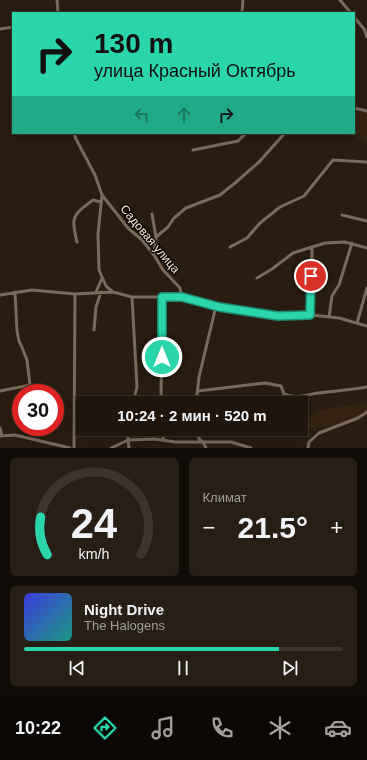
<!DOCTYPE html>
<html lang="ru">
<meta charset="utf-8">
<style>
body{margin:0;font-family:Helvetica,sans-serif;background:#271e15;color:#f1f3f6;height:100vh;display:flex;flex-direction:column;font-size:15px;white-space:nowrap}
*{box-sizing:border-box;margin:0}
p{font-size:13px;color:#a19f9d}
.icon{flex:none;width:22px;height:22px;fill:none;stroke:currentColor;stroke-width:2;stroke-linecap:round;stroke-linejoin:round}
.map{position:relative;height:448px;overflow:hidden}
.drawer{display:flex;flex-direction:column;gap:10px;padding:10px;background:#110c07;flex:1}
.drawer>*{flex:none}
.banner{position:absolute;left:12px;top:12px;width:343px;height:122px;border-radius:0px;box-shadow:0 2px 10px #0003,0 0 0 1px #3c342d;background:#2ad5ac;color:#111;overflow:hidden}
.speed{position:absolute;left:12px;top:384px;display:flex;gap:8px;font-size:20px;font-weight:700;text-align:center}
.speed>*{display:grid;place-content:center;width:52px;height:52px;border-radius:50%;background:#1f150c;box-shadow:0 2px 10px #0003,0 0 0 1px #3c342d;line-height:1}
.speed .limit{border:6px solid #d22;background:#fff;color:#111}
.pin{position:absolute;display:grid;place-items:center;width:34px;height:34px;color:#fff;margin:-17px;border:2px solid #fff;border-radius:50%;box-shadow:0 1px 4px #0007}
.me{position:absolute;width:44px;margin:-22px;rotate:0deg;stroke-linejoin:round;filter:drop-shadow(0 0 3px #0008)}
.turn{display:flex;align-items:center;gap:14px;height:84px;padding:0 16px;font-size:18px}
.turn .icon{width:52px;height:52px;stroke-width:2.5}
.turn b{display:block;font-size:28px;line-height:34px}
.lanes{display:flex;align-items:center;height:38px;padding:0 16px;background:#0003;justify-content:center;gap:20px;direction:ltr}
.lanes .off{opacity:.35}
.big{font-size:30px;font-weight:600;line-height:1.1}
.drawer .tile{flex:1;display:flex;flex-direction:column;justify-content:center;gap:6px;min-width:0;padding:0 14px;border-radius:6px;background:#271e15}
.drawer .dial{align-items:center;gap:0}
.dial svg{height:104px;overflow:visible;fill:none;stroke:#3c342d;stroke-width:7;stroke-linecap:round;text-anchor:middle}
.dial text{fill:#f1f3f6;stroke:none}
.song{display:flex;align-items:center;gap:12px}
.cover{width:48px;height:48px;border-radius:6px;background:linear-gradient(135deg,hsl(240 70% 55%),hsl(170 70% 35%))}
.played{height:4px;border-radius:2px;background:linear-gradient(90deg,#2ad5ac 80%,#3c342d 80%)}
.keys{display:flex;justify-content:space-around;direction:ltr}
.heat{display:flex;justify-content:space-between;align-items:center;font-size:22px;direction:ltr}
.drawer .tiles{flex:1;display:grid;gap:10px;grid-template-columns:1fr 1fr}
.tile:last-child{grid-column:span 2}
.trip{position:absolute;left:76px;top:396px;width:232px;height:40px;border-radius:0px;background:#1f150c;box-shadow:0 2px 10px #0003,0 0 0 1px #3c342d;font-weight:600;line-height:40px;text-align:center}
.tab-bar{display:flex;height:64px;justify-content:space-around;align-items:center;background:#0c0805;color:#a19f9d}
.tab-bar .icon{width:28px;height:28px}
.tab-bar .active{color:#2ad5ac}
.tab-bar b{font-size:18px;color:#f1f3f6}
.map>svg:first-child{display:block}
.built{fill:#332210}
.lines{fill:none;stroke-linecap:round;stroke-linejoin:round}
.street{stroke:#796a5b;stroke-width:3}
.route-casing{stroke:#1b8a70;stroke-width:10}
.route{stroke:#2ad5ac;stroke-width:7}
.labels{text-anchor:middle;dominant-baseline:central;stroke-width:3;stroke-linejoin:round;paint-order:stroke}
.street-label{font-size:12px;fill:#f0e7de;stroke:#0e0804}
</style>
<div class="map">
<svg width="367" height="448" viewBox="0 0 367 448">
<rect width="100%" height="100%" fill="#291c10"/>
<path class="built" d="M357 109 367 112V143L350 133H354V110Z
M367 402V415L353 422 309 429 308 426 301 427V415L308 416 314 411Z"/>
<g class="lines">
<path class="street" d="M57 0 58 13
M340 0 351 13
M242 13 243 0
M354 17 364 29 367 37
M0 29 13 27
M354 108 367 111
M74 133 76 139 95 175 102 195 128 228 142 240 154 255 163 270 180 288 182 297
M193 150 238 141 246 133
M102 195 98 234 99 270 106 286 113 292
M152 214 156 237
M342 215 367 221
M77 242C71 216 72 216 93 200L101 202
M230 247 247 238 260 223 280 207 304 196 333 160 367 162
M154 255 156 237 168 227 174 218 186 208 220 195 235 183 259 162 285 133
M257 278 272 269 293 253 325 243 345 242 367 248
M96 292 102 278
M0 295 32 290 75 294 113 292 132 297H182L219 307 246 312 278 316 311 315 339 318 367 326
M132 297 137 387 133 403
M311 315 312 248
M329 317 332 296 339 285 352 243
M357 323 367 288
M94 330 96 307 101 292
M0 391 30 385 27 360 21 345 19 341 17 331 15 292
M198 391 265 383 281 386 284 394C296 399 306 395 318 393 334 391 351 390 367 387
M161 403 162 297
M196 403 199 377 216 306
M0 428 2 436
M127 429 129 448
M163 429V440
M196 429 199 433V439L203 442 206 448
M0 436 15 435 70 448
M74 448 75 294
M111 448 128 440 155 439 175 442H231L251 448
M308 448 309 442 319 433 358 418 367 412"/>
</g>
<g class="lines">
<g class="route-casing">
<path id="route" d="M162 357V297H182L219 307 278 316 310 315 311 276"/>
</g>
<use href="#route" class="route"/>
</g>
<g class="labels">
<g class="street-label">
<text transform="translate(150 239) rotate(50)">Садовая улица</text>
</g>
</g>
</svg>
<div class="speed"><div class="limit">30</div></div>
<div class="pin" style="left:311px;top:276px;background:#d93025"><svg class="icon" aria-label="arrive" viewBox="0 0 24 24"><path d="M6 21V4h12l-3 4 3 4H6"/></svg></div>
<svg class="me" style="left:162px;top:357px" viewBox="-20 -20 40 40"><circle r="17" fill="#2ad5ac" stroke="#fff" stroke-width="3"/><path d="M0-11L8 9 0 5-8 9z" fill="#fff"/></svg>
<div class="trip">10:24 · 2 мин · 520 m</div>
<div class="banner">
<div class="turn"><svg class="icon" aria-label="right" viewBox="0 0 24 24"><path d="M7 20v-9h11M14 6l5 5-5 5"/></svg><div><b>130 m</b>улица Красный Октябрь</div></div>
<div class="lanes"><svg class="icon off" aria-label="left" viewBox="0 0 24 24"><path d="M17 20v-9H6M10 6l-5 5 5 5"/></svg><svg class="icon off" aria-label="ahead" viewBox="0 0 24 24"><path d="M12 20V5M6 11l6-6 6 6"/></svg><svg class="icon" aria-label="right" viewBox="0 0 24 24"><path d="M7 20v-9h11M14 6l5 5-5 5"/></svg></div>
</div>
</div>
<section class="drawer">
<div class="tiles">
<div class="tile dial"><svg viewBox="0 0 100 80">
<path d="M14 69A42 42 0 1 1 86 69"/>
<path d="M14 69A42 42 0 0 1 9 40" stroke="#2ad5ac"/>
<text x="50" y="56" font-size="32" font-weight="700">24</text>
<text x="50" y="72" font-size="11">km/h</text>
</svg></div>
<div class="tile"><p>Климат</p>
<div class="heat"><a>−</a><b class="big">21.5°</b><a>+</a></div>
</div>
<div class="tile">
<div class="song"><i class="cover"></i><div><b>Night Drive</b><p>The Halogens</p></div></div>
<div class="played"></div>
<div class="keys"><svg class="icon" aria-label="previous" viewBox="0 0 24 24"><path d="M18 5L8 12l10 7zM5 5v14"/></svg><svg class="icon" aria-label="pause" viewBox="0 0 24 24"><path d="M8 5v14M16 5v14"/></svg><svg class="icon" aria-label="next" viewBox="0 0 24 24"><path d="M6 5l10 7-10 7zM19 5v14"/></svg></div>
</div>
</div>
</section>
<nav class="tab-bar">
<b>10:22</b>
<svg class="icon active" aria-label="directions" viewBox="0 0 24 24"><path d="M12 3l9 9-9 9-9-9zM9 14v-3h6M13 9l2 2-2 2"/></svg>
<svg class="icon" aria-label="music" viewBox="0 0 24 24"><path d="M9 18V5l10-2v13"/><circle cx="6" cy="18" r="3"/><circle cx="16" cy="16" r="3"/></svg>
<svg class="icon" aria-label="phone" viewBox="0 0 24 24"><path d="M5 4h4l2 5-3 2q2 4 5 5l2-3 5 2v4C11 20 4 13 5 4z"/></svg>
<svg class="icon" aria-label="climate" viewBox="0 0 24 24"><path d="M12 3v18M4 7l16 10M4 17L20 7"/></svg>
<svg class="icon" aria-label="car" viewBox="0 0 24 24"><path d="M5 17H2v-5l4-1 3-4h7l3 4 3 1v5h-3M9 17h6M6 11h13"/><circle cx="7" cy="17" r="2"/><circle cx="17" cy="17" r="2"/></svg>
</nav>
